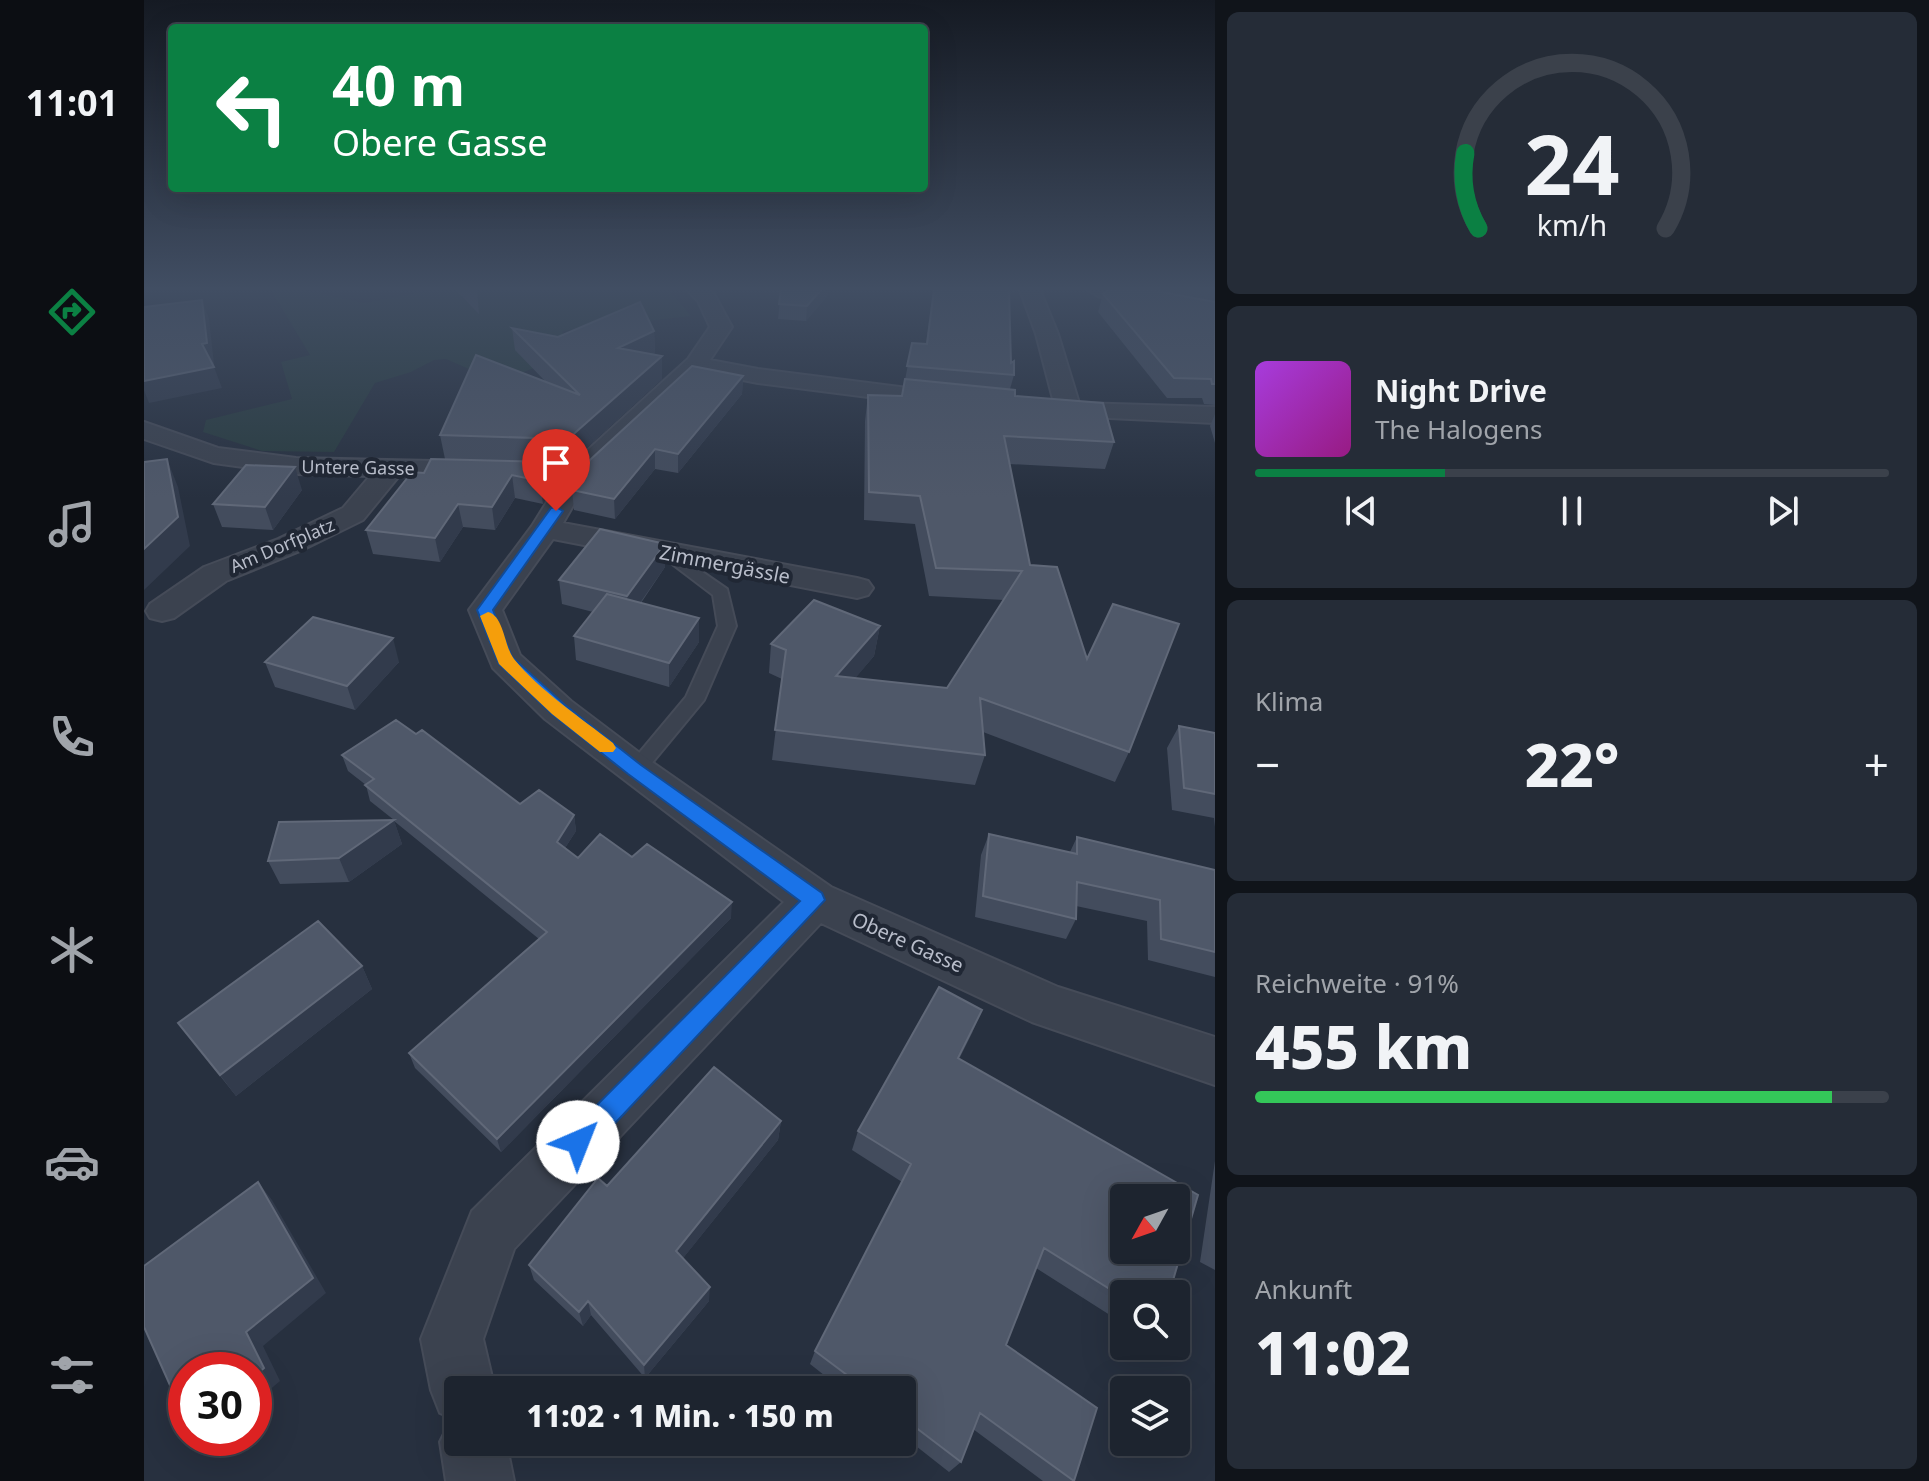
<!DOCTYPE html>
<html lang="de">
<meta charset="utf-8">
<style>
body{margin:0;font-family:"Noto Sans",sans-serif;background:#252c37;color:#f1f3f6;height:100vh;display:flex;flex-direction:column;font-size:30px;white-space:nowrap}
*{box-sizing:border-box;margin:0}
p{font-size:26px;color:#a0a4aa}
.icon{flex:none;width:44px;height:44px;fill:none;stroke:currentColor;stroke-width:2;stroke-linecap:round;stroke-linejoin:round}
.map{position:relative;flex:1;overflow:hidden}
.drawer{display:flex;flex-direction:column;gap:12px;padding:12px;background:#10141a;width:714px}
.drawer>*{flex:none}
.top-card{position:absolute;left:24px;top:24px;width:760px;height:168px;border-radius:8px;box-shadow:0 8px 32px #0002,0 0 0 2px #3b414b;background:#0b8043;color:#fff;overflow:hidden}
.needle{width:52px;rotate:230deg}
.buttons{position:absolute;left:966px;top:1184px;display:grid;gap:16px}
.buttons a{display:grid;place-items:center;width:80px;height:80px;border-radius:8px;background:#1d242f;box-shadow:0 8px 32px #0002,0 0 0 2px #3b414b;font-size:40px}
.speed{position:absolute;left:24px;top:1352px;display:flex;gap:16px;font-size:40px;font-weight:700;text-align:center}
.speed>*{display:grid;place-content:center;width:104px;height:104px;border-radius:50%;background:#1d242f;box-shadow:0 8px 32px #0002,0 0 0 2px #3b414b;line-height:1}
.speed .limit{border:12px solid #d22;background:#fff;color:#111}
.pin{position:absolute;display:grid;place-items:center;width:68px;height:68px;color:#fff;margin:-82px -34px;border-radius:50% 50% 50% 0;rotate:-45deg;box-shadow:0 0 8px #0007}
.pin .icon{rotate:45deg}
.me{position:absolute;width:88px;margin:-44px;rotate:44deg;stroke-linejoin:round;filter:drop-shadow(0 0 6px #0008)}
.turn{display:flex;align-items:center;gap:28px;height:168px;padding:0 32px;font-size:36px}
.turn .icon{width:104px;height:104px;stroke-width:2.5}
.turn b{display:block;font-size:56px;line-height:68px}
.big{font-size:60px;font-weight:800;line-height:1.1}
.drawer .card{flex:1;display:flex;flex-direction:column;justify-content:center;gap:12px;min-width:0;padding:0 28px;border-radius:12px;background:#252c37}
.drawer .dial{align-items:center;gap:0}
.dial svg{height:208px;overflow:visible;fill:none;stroke:#3b414b;stroke-width:7;stroke-linecap:round;text-anchor:middle}
.dial text{fill:#f1f3f6;stroke:none}
.song{display:flex;align-items:center;gap:24px}
.cover{width:96px;height:96px;border-radius:12px;background:linear-gradient(135deg,hsl(280 70% 55%),hsl(310 70% 35%))}
.played{height:8px;border-radius:4px;background:linear-gradient(90deg,#0b8043 30%,#3b414b 30%)}
.keys{display:flex;justify-content:space-around;direction:ltr}
.heat{display:flex;justify-content:space-between;align-items:center;font-size:44px;direction:ltr}
.charge{height:12px;border-radius:6px;background:linear-gradient(90deg,#34c759 91%,#3b414b 0)}
.trip{position:absolute;left:300px;top:1376px;width:472px;height:80px;border-radius:8px;background:#1d242f;box-shadow:0 8px 32px #0002,0 0 0 2px #3b414b;font-weight:800;line-height:80px;text-align:center}
main{display:flex;flex:1;min-height:0}
.tab-bar{display:flex;flex-direction:column;width:144px;justify-content:space-around;align-items:center;background:#0c0e13;color:#a0a4aa}
.tab-bar .icon{width:56px;height:56px}
.tab-bar .on{color:#0b8043}
.tab-bar b{font-size:36px;color:#f1f3f6}
.map>svg:first-child{display:block}
.green{fill:#293c40}
.lines{fill:none;stroke-linecap:round;stroke-linejoin:round}
.lane-casing{stroke:#454b58;stroke-width:4}
.street-casing{stroke:#454b58;stroke-width:4}
.lane{fill:#3b424f;fill-rule:evenodd}
.street{fill:#3b424f;fill-rule:evenodd}
.wall{fill:#434c5d}
.shaded-wall{fill:#323b4c}
.building{fill:#4f5869;stroke:#606878;stroke-width:2;fill-rule:evenodd}
.route{fill:#1a73e8;stroke:#114b97;stroke-width:2}
.slow{fill:#f59e0b}
.labels{text-anchor:middle;dominant-baseline:central;stroke-width:8;stroke-linejoin:round;paint-order:stroke}
.far-street-label{font-size:18px;fill:#b8bdca;stroke:#202734}
.street-label{font-size:20px;fill:#b8bdca;stroke:#202734}
</style>
<main>
<nav class="tab-bar">
<b>11:01</b>
<svg class="icon on" aria-label="directions" viewBox="0 0 24 24"><path d="M12 3l9 9-9 9-9-9zM9 14v-3h6M13 9l2 2-2 2"/></svg>
<svg class="icon" aria-label="music" viewBox="0 0 24 24"><path d="M9 18V5l10-2v13"/><circle cx="6" cy="18" r="3"/><circle cx="16" cy="16" r="3"/></svg>
<svg class="icon" aria-label="phone" viewBox="0 0 24 24"><path d="M5 4h4l2 5-3 2q2 4 5 5l2-3 5 2v4C11 20 4 13 5 4z"/></svg>
<svg class="icon" aria-label="climate" viewBox="0 0 24 24"><path d="M12 3v18M4 7l16 10M4 17L20 7"/></svg>
<svg class="icon" aria-label="car" viewBox="0 0 24 24"><path d="M5 17H2v-5l4-1 3-4h7l3 4 3 1v5h-3M9 17h6M6 11h13"/><circle cx="7" cy="17" r="2"/><circle cx="17" cy="17" r="2"/></svg>
<svg class="icon" aria-label="filters" viewBox="0 0 24 24"><path d="M4 7h16M4 17h16"/><circle cx="9" cy="7" r="2"/><circle cx="15" cy="17" r="2"/></svg>
</nav>
<div class="map">
<svg width="1071" height="1481" viewBox="0 0 1071 1481">
<rect width="100%" height="100%" fill="#27303f"/>
<path class="green" d="M127 290H160L220 303 289 290H525L547 316 418 331 427 353 370 376 359 384 302 359 290 360 267 372 231 383 190 452 118 451 59 432 62 420 148 399 137 362 166 355Z"/>
<g class="lines">
<g class="lane-casing">
<path id="lane" d="M525 549 583 589 592 626 560 700 498 775H484L481 770 542 697 574 626 569 595 519 557 517 554Z"/>
</g>
<g class="street-casing">
<path id="street" d="M543 290H566L570 294 588 327 566 360 614 369 811 394 820 396 823 401 820 406 811 408 614 383 557 372 445 478 419 523 713 578 724 581 729 588 724 595 713 598 409 539 358 610 376 655 427 701 505 760 687 887 914 987 1071 1037V1085L888 1022 677 923 370 1249 339 1339 351 1390H314V1442H362L370 1481H302L296 1442 308 1418 296 1413 287 1390 277 1339 328 1211 640 902 401 719 349 668 325 610 388 526 424 468 544 359 566 327 554 301Z
M876 290H896L914 334 935 403 1071 407V423L903 415 900 410 903 405 910 403 892 334Z
M944 290H985L1071 308V320L954 296Z
M0 422 74 448 152 458 335 462 345 464 349 470 345 476 335 478 255 476 219 520 156 551 82 581 30 618 18 621 6 618 2 611 6 604 60 567 134 539 199 508 226 476 152 474 70 463 0 439Z"/>
</g>
<use href="#lane" class="lane"/>
<use href="#street" class="street"/>
</g>
<path class="wall" d="M312 290H333L335 314Z
M637 290H684L683 296 662 321 634 319Z
M789 290H865L867 363 870 375 866 389 871 396 970 442 961 469 865 464 886 565 943 659 985 752 971 782 839 732 841 755 831 785 628 760 638 679 625 673 627 644 736 626 730 656 711 678 803 688 860 600 785 596 771 524 720 520 721 421 724 395 758 396 768 343 782 344Z
M964 290H1071V405L1060 404 1058 398H1023L954 312 959 294Z
M368 328 414 337 510 331 511 353 509 354 518 379 426 463 408 462 411 485 399 504 371 498 351 530 319 527 296 562 229 554 222 530 280 473 301 459 296 435 401 381 371 350Z
M599 376 598 394 534 473 511 469 471 519 430 510 428 490Z
M1071 414V443L1066 426Z
M158 490 129 530 78 527 69 504Z
M521 544V567L497 603 555 618V642L525 687 432 660 430 636 449 612 418 604 415 580Z
M121 662H255L211 710 131 687Z
M1035 726 1071 733V827L1070 818 1028 810 1023 748Z
M272 734 376 804 430 815 432 831 421 848 434 858 488 857 587 918 357 1152 271 1068 265 1053 395 939 250 821 258 844 205 882 136 884 124 861 250 820 226 801 222 785 204 771 198 755Z
M845 834 926 852 933 837 1071 870V977L1004 960 1003 921 932 906V919L922 939 831 917 837 855Z
M218 966 228 989 92 1096 34 1023Z
M829 1031 815 1059 980 1294V1324L892 1268 862 1345 930 1481H899L829 1429 817 1462 805 1472 758 1435V1390H699L666 1364 671 1351 758 1182 708 1150 714 1131Z
M637 1121 634 1140 539 1258 565 1301 501 1378 447 1315 439 1326 390 1280 385 1265 463 1186Z
M1071 1161V1270L1056 1262Z"/>
<path class="shaded-wall" d="M677 290H684L683 296 662 321 663 306Z
M58 300 65 319 70 364H66L58 344Z
M510 331 511 353 475 370 474 348Z
M518 356V379L426 463 424 439Z
M70 367 78 388 5 403 0 390V381Z
M599 376 598 394 534 473V454Z
M511 449V469L471 519 470 499Z
M23 459 34 487 46 546 0 590V549Z
M408 462 411 485 399 504 396 481Z
M151 467 158 490 129 530 121 507Z
M368 475 371 498 351 530 348 507Z
M314 504 319 527 296 562 291 538Z
M521 544V567L484 620 483 596Z
M555 618V642L525 687V663Z
M736 626 730 656 688 706 692 676Z
M249 638 255 662 211 710 203 686Z
M430 815 432 831 415 857 413 842Z
M250 820 258 844 205 882 195 858Z
M588 902 587 918 357 1152 353 1139Z
M218 966 228 989 92 1096 76 1075Z
M838 1010 829 1031 805 1079 814 1058Z
M637 1121 634 1140 532 1267V1251Z
M114 1182 128 1200 182 1293 119 1346 136 1381 110 1403V1377L102 1332Z
M566 1287 565 1301 501 1378 500 1365Z
M444 1301 447 1315 439 1326 435 1312Z"/>
<path class="building" d="M637 290H677L663 306 635 304Z
M790 290H865L867 363 870 361V375L763 366 768 343 783 344Z
M964 290H1007L1071 302V384H1068L1067 379 1030 378 959 294Z
M58 300 63 343 58 344 70 367 0 381V307Z
M496 302 510 331 474 348 518 356 424 439 296 435 332 355 436 395 368 328 414 337Z
M548 366 599 376 534 454 511 449 470 499 428 490 446 460Z
M761 379 871 390V396L959 403 970 442 860 436 886 565 913 567 943 659 969 604 1035 624 985 752 836 698 841 755 631 730 642 650 627 644 670 600 736 626 692 676 803 688 878 571 792 568 776 496 725 492 724 395 758 396Z
M23 459 34 517 0 549V462Z
M287 459 408 462 396 481 368 475 348 507 314 504 291 538 222 530 268 472 280 473Z
M102 465 151 467 121 507 69 504Z
M456 529 521 544 483 596 415 580Z
M463 594 555 618 525 663 430 636Z
M169 617 249 638 203 686 121 662Z
M252 720 272 734 278 730 376 804 395 790 430 815 413 842 434 858 456 834 488 857 503 844 588 902 353 1139 265 1053 403 932 221 785 230 779 198 755Z
M1035 726 1071 733V794L1040 788Z
M250 820 195 858 124 861 135 822Z
M845 834 933 854V837L1071 870V952L1017 939 1016 900 933 882 932 919 839 896Z
M174 921 218 966 76 1075 34 1023Z
M795 987 838 1010 814 1058 1054 1195 1025 1294H980V1298L900 1248 862 1345 953 1408 930 1481 836 1413 817 1462 758 1417V1390H723L671 1351 767 1164 714 1131ZM980 1198H1032V1250H980Z
M570 1067 637 1121 532 1251 566 1287 500 1365 444 1301 435 1312 385 1265 454 1178 463 1186Z
M114 1182 169 1278 102 1332 120 1368 110 1377V1370H42V1421L0 1327V1266Z"/>
<linearGradient id="sky" x2="0" y2="1"><stop stop-color="#151a23"/><stop offset="0.58" stop-color="#414e63"/><stop offset="1" stop-color="#414e63" stop-opacity="0"/></linearGradient>
<rect width="1071" height="498" fill="url(#sky)"/>
<path class="route" d="M412 507 419 511 349 610 368 657 421 705 497 765 678 893 681 900 444 1152 434 1155 425 1152 421 1142 425 1133 656 901 484 774 408 714 355 664 333 610 407 508Z"/>
<path class="slow" d="M344 612C360 616 360 646 370 659 395 690 437 718 469 743L472 748 469 752H456L408 714 355 664 336 616Z"/>
<g class="labels">
<g class="far-street-label">
<text transform="translate(214 467) rotate(1)">Untere Gasse</text>
<text transform="translate(138 545) rotate(-23)">Am Dorfplatz</text>
</g>
<g class="street-label">
<text transform="translate(581 564) rotate(11)">Zimmergässle</text>
<text transform="translate(764 942) rotate(24)">Obere Gasse</text>
</g>
</g>
</svg>
<div class="buttons">
<a><svg class="needle" viewBox="-14 -14 28 28"><path d="M0-13l5 13h-10z" fill="#e53935"/><path d="M0 13l5-13h-10z" fill="#a0a4aa"/></svg></a>
<a><svg class="icon" aria-label="search" viewBox="0 0 24 24"><circle cx="10" cy="10" r="6"/><path d="M15 15l6 6"/></svg></a>
<a><svg class="icon" aria-label="layers" viewBox="0 0 24 24"><path d="M12 4l9 5-9 5-9-5zM3 14l9 5 9-5"/></svg></a>
</div>
<div class="speed"><div class="limit">30</div></div>
<div class="pin" style="left:412px;top:511px;background:#d93025"><svg class="icon" aria-label="arrive" viewBox="0 0 24 24"><path d="M6 21V4h12l-3 4 3 4H6"/></svg></div>
<svg class="me" style="left:434px;top:1142px" viewBox="-20 -20 40 40"><circle r="19" fill="#fff"/><path d="M0-13L10 11 0 6-10 11z" fill="#1a73e8"/></svg>
<div class="trip">11:02 · 1 Min. · 150 m</div>
<div class="top-card">
<div class="turn"><svg class="icon" aria-label="left" viewBox="0 0 24 24"><path d="M17 20v-9H6M10 6l-5 5 5 5"/></svg><div><b>40 m</b>Obere Gasse</div></div>
</div>
</div>
<section class="drawer">
<div class="card dial"><svg viewBox="0 0 100 80">
<path d="M14 69A42 42 0 1 1 86 69"/>
<path d="M14 69A42 42 0 0 1 9 40" stroke="#0b8043"/>
<text x="50" y="56" font-size="32" font-weight="700">24</text>
<text x="50" y="72" font-size="11">km/h</text>
</svg></div>
<div class="card">
<div class="song"><i class="cover"></i><div><b>Night Drive</b><p>The Halogens</p></div></div>
<div class="played"></div>
<div class="keys"><svg class="icon" aria-label="previous" viewBox="0 0 24 24"><path d="M18 5L8 12l10 7zM5 5v14"/></svg><svg class="icon" aria-label="pause" viewBox="0 0 24 24"><path d="M8 5v14M16 5v14"/></svg><svg class="icon" aria-label="next" viewBox="0 0 24 24"><path d="M6 5l10 7-10 7zM19 5v14"/></svg></div>
</div>
<div class="card"><p>Klima</p>
<div class="heat"><a>−</a><b class="big">22°</b><a>+</a></div>
</div>
<div class="card"><p>Reichweite · 91%</p><b class="big">455 km</b><div class="charge"></div></div>
<div class="card"><p>Ankunft</p><b class="big">11:02</b></div>
</section>
</main>
